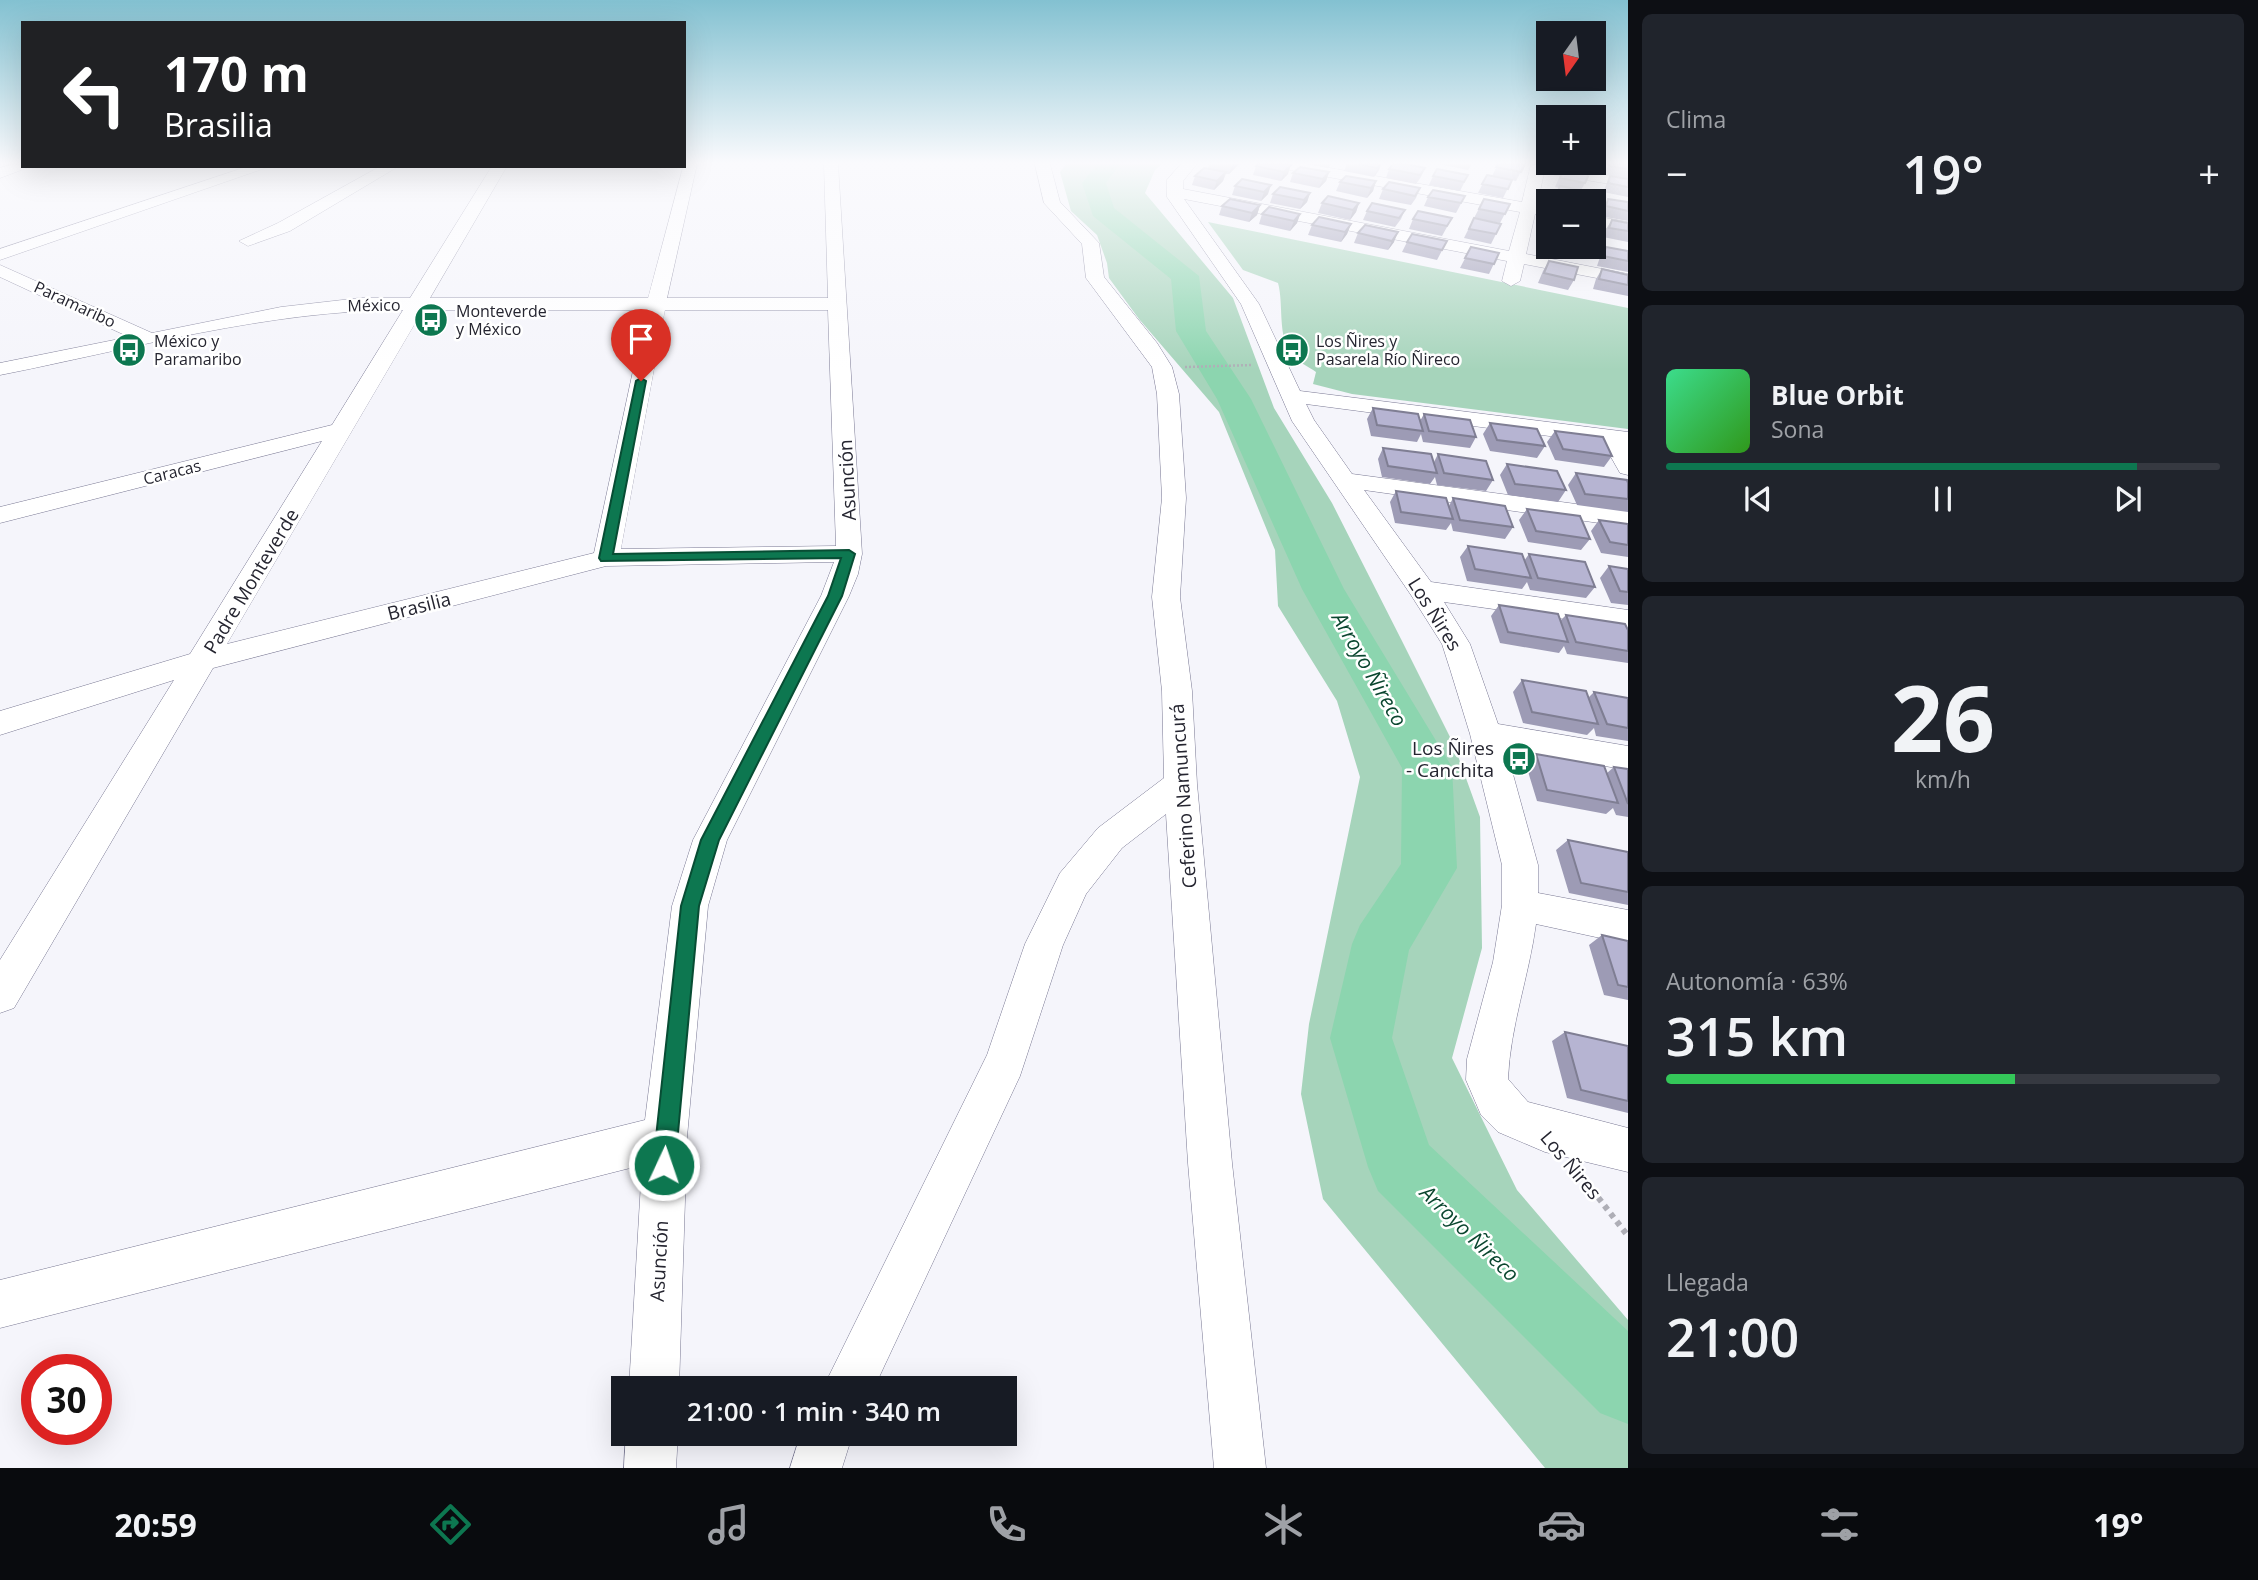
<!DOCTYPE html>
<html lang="es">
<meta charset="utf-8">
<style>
body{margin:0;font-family:"Open Sans",sans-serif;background:#20242c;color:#f1f3f6;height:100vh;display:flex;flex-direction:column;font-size:26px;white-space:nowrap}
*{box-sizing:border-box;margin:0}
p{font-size:23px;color:#9ea1a6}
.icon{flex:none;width:38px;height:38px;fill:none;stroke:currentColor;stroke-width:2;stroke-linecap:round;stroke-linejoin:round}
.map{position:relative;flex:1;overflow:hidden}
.details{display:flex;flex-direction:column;gap:14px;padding:14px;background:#0d0f14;width:630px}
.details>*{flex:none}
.top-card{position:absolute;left:21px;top:21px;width:665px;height:147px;border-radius:0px;box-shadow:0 7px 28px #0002;background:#202124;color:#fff;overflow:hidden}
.needle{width:46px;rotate:194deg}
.controls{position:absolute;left:1536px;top:21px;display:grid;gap:14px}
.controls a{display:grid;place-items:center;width:70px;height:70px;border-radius:0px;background:#171b24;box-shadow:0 7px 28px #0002;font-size:35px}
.speed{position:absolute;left:21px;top:1354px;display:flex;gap:14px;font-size:35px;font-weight:700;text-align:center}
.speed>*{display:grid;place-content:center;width:91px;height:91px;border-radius:50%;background:#171b24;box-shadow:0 7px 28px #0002;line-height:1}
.speed .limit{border:10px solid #d22;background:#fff;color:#111}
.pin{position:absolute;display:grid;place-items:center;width:60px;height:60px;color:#fff;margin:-72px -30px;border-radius:50% 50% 50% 0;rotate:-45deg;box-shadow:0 0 7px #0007}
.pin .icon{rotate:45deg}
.me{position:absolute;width:77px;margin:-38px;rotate:3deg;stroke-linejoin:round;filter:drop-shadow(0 0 5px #0008)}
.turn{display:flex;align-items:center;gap:24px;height:147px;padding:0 28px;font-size:32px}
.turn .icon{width:91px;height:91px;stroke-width:2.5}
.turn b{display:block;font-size:49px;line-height:60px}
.big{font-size:52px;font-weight:600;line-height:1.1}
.details .card{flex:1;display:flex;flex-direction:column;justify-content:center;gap:10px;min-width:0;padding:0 24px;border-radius:10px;background:#20242c}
.details .dial{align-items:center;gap:0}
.dial b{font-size:91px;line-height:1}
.song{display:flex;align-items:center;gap:21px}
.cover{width:84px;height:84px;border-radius:10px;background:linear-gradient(135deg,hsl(150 70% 55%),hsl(110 70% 35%))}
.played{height:7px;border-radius:4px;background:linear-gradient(90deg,#0d7750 85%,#363941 85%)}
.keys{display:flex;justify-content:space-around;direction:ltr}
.heat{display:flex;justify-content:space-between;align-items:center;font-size:38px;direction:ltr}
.charge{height:10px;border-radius:5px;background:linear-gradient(90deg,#34c759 63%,#363941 0)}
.trip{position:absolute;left:611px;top:1376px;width:406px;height:70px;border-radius:0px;background:#171b24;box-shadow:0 7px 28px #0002;font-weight:600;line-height:70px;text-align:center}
.tabs{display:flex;height:112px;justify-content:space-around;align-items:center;background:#090b0e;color:#9ea1a6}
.tabs .icon{width:49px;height:49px}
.tabs .active{color:#0d7750}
.tabs b{font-size:32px;color:#f1f3f6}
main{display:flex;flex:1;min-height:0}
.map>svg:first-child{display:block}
.green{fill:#a6d4bb}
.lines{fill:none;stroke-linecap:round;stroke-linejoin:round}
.river{fill:#8cd5af;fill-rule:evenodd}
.minor-casing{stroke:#797893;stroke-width:1}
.path-far1{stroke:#aeaeb6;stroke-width:2.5;stroke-dasharray:2 2;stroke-linecap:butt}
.path{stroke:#aeaeb6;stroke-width:6;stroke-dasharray:5 5;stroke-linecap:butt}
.minor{fill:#fff;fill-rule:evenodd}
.wall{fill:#9d9bb5}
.shaded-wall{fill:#7f7e93}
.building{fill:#b6b4d2;stroke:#7f7e93;stroke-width:2}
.route{fill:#0d7750;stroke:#084d34;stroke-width:2}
.labels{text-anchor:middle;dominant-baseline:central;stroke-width:5;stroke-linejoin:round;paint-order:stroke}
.far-street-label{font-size:16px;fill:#252530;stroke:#fff}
.far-poi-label{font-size:16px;fill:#252530;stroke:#fff;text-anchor:start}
.street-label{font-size:19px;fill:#252530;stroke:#fff}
.poi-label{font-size:19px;fill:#252530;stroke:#fff;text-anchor:end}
.water-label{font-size:21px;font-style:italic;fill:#0a462f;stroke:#fff}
</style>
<main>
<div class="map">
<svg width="1628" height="1468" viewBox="0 0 1628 1468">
<rect width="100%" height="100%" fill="#f5f5fb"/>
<path class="green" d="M1066 164H1162L1155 170 1145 193 1233 298 1274 408 1332 503 1401 639 1454 745 1480 817 1482 948 1452 1058 1517 1190 1628 1320V1468H1545L1323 1199 1301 1094 1309 1024 1360 777 1337 701 1278 606 1275 550 1219 412 1139 319 1109 278 1107 263 1097 235 1071 211 1060 172Z
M1208 222 1628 308V429L1352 394 1313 384 1316 372C1309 367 1298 362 1292 355 1277 337 1284 304 1278 283L1243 270Z"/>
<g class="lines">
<path class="river" d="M1097 164H1120L1106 183 1114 208 1199 276 1206 331 1251 399 1344 589 1452 767 1457 868 1409 950 1392 1038 1429 1145 1628 1331V1424L1600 1413 1378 1191 1368 1167 1330 1038 1352 944 1360 925 1401 864 1402 768 1302 589 1217 399 1176 331 1171 279 1093 216 1082 183Z"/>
<g class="minor-casing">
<path id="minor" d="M14 164 32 166 0 178V168Z
M684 164H697L667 298H828L824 164H838L862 554 858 574 849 596 727 840 708 906 687 1137 679 1388H629L642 1165 0 1328V1280L645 1120 672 906 693 840 821 596 834 562 606 566 213 668 14 1008 0 1013V960L174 680 0 735V711L190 654 322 441 0 523V507L332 425 403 310C269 310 131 349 0 375V363L129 337 0 277V265L152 333 281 307 360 298H410L492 166H507L430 298H648ZM423 310H646L594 553 227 644ZM665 310H828L836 546 621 549Z
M1035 164H1050L1060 202 1099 243 1104 277 1157 343 1172 367 1179 394 1186 498 1180 597 1192 691 1197 784 1232 1163 1266 1468H1214L1188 1163 1166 814 1122 848 1086 894 1063 945 1020 1076 874 1388H823L987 1055 1025 944 1060 873 1098 828 1164 778 1162 691 1152 597 1162 498 1157 394 1152 367 1086 278 1082 244 1044 203Z
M1181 164H1197L1183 181V189L1509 251 1520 212 1279 168 1272 164H1307L1522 202 1531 164 1628 177V187L1544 173 1537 205 1549 207V217L1535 214 1526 254 1628 274V284L1524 264 1520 281 1511 286 1502 281 1507 261 1184 199 1259 304 1300 391 1628 432V475L1620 473 1603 443 1306 404 1314 420 1352 474 1628 511V527L1364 490 1431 582 1628 610V628L1444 602 1470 644 1498 724 1628 746V770L1506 749 1538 865V893L1628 910V944L1536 924C1529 976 1510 1027 1508 1079L1528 1102 1628 1128V1172L1545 1152 1498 1132 1481 1115 1466 1080 1467 1059 1493 962 1502 905V865L1470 734 1450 669 1442 644 1411 595 1292 421 1241 304 1167 197V180Z
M249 166H271L0 260V249Z
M381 166H399L290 231 248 246 239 241 278 223Z
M1594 216 1628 222V232L1594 226Z
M626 1433H678L676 1468H624Z
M801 1433H853L842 1468H790Z"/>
</g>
<path class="path-far1" d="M1185 367 1253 365"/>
<path class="path" d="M1580 1174 1628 1236"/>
<use href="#minor" class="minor"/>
</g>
<path class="wall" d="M1209 164H1239L1229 174H1226L1223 181 1214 190 1192 185 1195 176 1208 168Z
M1287 164 1288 174 1281 181 1253 175 1256 166Z
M1308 164H1331L1328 168Z
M1347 164H1381L1379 170 1374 177 1344 171Z
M1439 164H1472L1468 170Z
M1498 164H1525L1516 181 1492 176Z
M1564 164H1599L1594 174 1562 168Z
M1609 164H1628V179L1604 175Z
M1425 168 1421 177 1416 184 1386 178 1389 169Z
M1563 169 1585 183 1581 190 1586 191 1582 201H1552L1559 188 1555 187Z
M1329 172 1326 181 1319 188 1290 182 1293 173Z
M1468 175 1460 191 1429 185 1433 176Z
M1487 175 1512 180 1503 198 1478 193Z
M1610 176 1628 179V197L1603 192Z
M1242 179 1268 194 1261 201 1232 195 1235 186Z
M1376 181 1373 191 1367 198 1336 191 1340 182Z
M1420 188 1416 198 1411 205 1379 199 1383 189Z
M1310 193 1307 202 1300 209 1270 203 1273 194Z
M1465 196 1456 213 1424 206 1428 197Z
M1484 199 1510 204 1500 223 1474 218Z
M1608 199 1628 202V221L1600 216 1603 208Z
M1322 203H1359L1356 212 1350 220 1318 213Z
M1260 205 1257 215 1249 222 1219 215 1222 206Z
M1405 210 1401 219 1395 227 1363 220 1367 211Z
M1262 214H1300L1297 223 1290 231 1259 224Z
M1452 218 1442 236 1409 229 1413 219Z
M1474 218 1501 224 1491 244 1464 238Z
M1612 220 1628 223V242L1603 237 1606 229Z
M1549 221V233L1544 232Z
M1351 224 1347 234 1341 242 1308 235 1312 225Z
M1365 225 1394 242 1388 250 1354 243 1358 233Z
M1549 237V247H1577L1570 258 1542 253Z
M1447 241 1437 260 1402 252 1407 242Z
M1471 247 1499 253 1489 274 1460 268Z
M1606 247 1628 251V272L1597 266 1600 257Z
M1549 261 1574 280 1568 290 1538 283 1543 271Z
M1602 269 1628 275V296L1593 289 1596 279Z
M1373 408 1420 421 1424 414 1476 437 1470 448 1423 442 1421 434 1417 442 1371 436 1367 419Z
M1490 423 1545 446 1537 458 1490 451 1483 434Z
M1555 431 1612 456 1604 467 1555 460 1547 442Z
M1383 448 1434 462 1438 454 1493 480 1486 491 1437 485 1435 477 1430 484 1382 477 1378 459Z
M1507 464 1566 490 1558 502 1508 495 1500 475Z
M1576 473 1628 483V512L1577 505 1568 485Z
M1396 491 1449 506 1453 498 1513 527 1505 539 1453 531 1451 523 1446 530 1395 523 1390 502Z
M1527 509 1590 539 1581 550 1528 542 1519 520Z
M1599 520 1628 524V557L1601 553 1591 531Z
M1468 546 1524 561 1529 554 1595 587 1586 598 1530 590 1527 582 1522 589 1467 581 1460 557Z
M1609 566 1628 569V605L1611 603 1600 578Z
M1499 605 1560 621 1566 615 1628 630V663L1567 654 1564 646 1559 653 1500 643 1491 616Z
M1522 680 1588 698 1594 692 1628 698V741L1596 736 1594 728 1587 735 1523 723 1513 692Z
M1536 754 1607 773 1614 767 1628 769V817L1616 815 1613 808 1606 814 1537 801 1526 765Z
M1568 840 1628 852V905L1569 893 1556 850Z
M1602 935 1628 941V1000L1604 995 1589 945Z
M1565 1032 1628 1046V1113L1567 1098 1552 1041Z"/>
<path class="shaded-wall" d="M1233 164H1239L1229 174 1232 166Z
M1380 164H1381L1379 170 1374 177Z
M1291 165 1288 174 1281 181 1284 172Z
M1226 172 1223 181 1214 190 1217 181Z
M1329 172 1326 181 1319 188 1323 179Z
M1376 181 1373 191 1367 198 1371 188Z
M1271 185 1268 194 1261 201 1264 192Z
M1310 193 1307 202 1300 209 1304 200Z
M1359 203 1356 212 1350 220 1353 210Z
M1260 205 1257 215 1249 222 1252 213Z
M1300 214 1297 223 1290 231 1294 221Z
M1351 224 1347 234 1341 242 1345 232Z
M1398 232 1394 242 1388 250 1392 241Z"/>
<path class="building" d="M1257 164H1287L1291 165 1284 172 1256 166Z
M1359 164H1380L1377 168Z
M1393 164H1406L1425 168 1420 175 1389 169Z
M1498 164H1525L1521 172 1496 167Z
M1610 164H1628V169L1609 166Z
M1300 167 1329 172 1323 179 1293 173Z
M1204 168 1226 172 1217 181 1195 176Z
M1437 169 1468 175 1464 182 1433 176Z
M1563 169 1589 174 1585 183 1560 178Z
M1487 175 1512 180 1508 189 1482 184Z
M1346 176 1376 181 1371 188 1340 182Z
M1610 176 1628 179V187L1608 183Z
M1242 179 1271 185 1264 192 1235 186Z
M1389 182 1420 188 1415 196 1383 189Z
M1560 186 1586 191 1582 201 1556 196Z
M1280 187 1310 193 1304 200 1273 194Z
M1433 190 1465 196 1461 203 1428 197Z
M1328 196 1359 203 1353 210 1322 203Z
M1230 199 1260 205 1252 213 1222 206Z
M1484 199 1510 204 1505 214 1479 209Z
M1608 199 1628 202V211L1606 206Z
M1372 203 1405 210 1399 218 1367 211Z
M1269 207 1300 214 1294 221 1262 214Z
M1418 211 1452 218 1447 226 1413 219Z
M1319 217 1351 224 1345 232 1312 225Z
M1474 218 1501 224 1496 234 1469 229Z
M1612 220 1628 223V231L1609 228Z
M1365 225 1398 232 1392 241 1358 233Z
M1412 234 1447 241 1442 250 1407 242Z
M1471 247 1499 253 1494 264 1465 258Z
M1606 247 1628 251V261L1603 256Z
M1549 261 1578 267 1574 280 1544 273Z
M1602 269 1628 275V285L1599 279Z
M1373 408 1418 414 1423 431 1377 425Z
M1424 414 1470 420 1476 437 1429 431Z
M1490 423 1537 429 1545 446 1497 440Z
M1555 431 1603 437 1612 456 1563 449Z
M1383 448 1431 454 1437 473 1388 466Z
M1438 454 1486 461 1493 480 1444 473Z
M1507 464 1557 471 1566 490 1515 484Z
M1576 473 1627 480 1628 483V499L1585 494Z
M1396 491 1446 498 1453 519 1401 512Z
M1453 498 1505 506 1513 527 1460 520Z
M1527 509 1580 516 1590 539 1536 531Z
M1599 520 1628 524V545L1610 542Z
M1468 546 1522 554 1531 578 1475 569Z
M1529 554 1585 562 1595 587 1538 578Z
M1609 566 1628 569V592L1620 591Z
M1499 605 1558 614 1568 642 1508 632Z
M1566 615 1625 624 1628 630V651L1576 642Z
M1522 680 1586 691 1598 724 1532 712Z
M1594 692 1628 698V728L1607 724Z
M1536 754 1604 766 1618 803 1547 790Z
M1614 767 1628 769V804Z
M1568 840 1628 852V892L1581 883Z
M1602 935 1628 941V987L1618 985Z
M1565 1032 1628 1046V1101L1581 1090Z"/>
<linearGradient id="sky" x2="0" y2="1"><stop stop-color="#83c1d1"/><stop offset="0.44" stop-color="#fafafd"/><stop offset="1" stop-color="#fafafd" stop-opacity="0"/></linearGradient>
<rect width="1628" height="370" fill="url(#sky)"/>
<path class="route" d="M641 378 646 381 613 554 849 550 855 554 842 596 719 840 699 906 675 1165 672 1173 664 1176 656 1173 653 1165 681 906 701 840 828 596 841 558 601 561 599 558 636 381Z"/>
<defs>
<g id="bus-disc" transform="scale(1.75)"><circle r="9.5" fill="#0d7750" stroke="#fff"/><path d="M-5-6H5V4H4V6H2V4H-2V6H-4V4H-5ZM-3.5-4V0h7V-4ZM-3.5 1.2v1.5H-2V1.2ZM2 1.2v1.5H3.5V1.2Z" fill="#fff"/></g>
</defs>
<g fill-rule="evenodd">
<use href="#bus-disc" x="431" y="320"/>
<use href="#bus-disc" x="129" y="350"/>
<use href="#bus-disc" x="1292" y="350"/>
<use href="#bus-disc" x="1519" y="759"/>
</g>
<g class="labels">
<g class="far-street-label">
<text transform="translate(75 304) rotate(25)">Paramaribo</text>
<text transform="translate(374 305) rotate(-1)">México</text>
<text transform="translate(172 472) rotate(-14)">Caracas</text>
</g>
<g class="far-poi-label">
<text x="456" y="311">Monteverde<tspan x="456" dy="18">y México</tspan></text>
<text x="154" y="341">México y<tspan x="154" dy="18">Paramaribo</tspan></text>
<text x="1316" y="341">Los Ñires y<tspan x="1316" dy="18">Pasarela Río Ñireco</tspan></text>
</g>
<g class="street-label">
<text transform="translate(847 480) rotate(-93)">Asunción</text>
<text transform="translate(251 581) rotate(-59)">Padre Monteverde</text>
<text transform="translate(419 606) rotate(-14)">Brasilia</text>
<text transform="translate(1435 614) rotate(58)">Los Ñires</text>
<text transform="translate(1183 796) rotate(-94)">Ceferino Namuncurá</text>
<text transform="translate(1571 1165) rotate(50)">Los Ñires</text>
<text transform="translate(659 1261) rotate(-87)">Asunción</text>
</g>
<g class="poi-label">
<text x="1494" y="748">Los Ñires<tspan x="1494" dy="22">- Canchita</tspan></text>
</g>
<g class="water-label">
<text transform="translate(1370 669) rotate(60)">Arroyo Ñireco</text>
<text transform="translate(1470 1233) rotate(44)">Arroyo Ñireco</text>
</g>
</g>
</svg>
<div class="controls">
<a><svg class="needle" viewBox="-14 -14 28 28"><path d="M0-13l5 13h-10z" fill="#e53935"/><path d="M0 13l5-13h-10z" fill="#9ea1a6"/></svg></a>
<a>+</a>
<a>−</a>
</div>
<div class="speed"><div class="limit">30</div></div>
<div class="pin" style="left:641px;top:381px;background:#d93025"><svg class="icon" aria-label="arrive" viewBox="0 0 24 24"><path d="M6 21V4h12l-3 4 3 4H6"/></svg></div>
<svg class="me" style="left:664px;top:1165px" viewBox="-20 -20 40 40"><circle r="17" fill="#0d7750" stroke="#fff" stroke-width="3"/><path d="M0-11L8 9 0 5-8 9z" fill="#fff"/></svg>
<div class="trip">21:00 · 1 min · 340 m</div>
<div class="top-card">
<div class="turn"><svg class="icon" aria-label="left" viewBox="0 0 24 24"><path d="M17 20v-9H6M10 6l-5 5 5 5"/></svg><div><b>170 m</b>Brasilia</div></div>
</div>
</div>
<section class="details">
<div class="card"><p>Clima</p>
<div class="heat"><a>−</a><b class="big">19°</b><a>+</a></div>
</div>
<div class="card">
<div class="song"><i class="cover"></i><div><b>Blue Orbit</b><p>Sona</p></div></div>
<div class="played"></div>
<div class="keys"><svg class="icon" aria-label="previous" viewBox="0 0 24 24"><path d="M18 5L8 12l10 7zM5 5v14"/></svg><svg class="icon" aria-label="pause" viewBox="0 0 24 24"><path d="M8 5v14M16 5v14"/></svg><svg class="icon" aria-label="next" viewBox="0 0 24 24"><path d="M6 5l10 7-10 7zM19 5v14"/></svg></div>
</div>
<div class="card dial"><b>26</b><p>km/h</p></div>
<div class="card"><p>Autonomía · 63%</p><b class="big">315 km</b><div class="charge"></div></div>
<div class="card"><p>Llegada</p><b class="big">21:00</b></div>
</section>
</main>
<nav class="tabs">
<b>20:59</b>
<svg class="icon active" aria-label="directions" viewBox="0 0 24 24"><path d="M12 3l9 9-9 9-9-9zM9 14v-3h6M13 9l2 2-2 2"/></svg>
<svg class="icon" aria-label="music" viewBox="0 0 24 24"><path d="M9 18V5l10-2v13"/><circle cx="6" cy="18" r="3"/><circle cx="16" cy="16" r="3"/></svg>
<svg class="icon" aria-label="phone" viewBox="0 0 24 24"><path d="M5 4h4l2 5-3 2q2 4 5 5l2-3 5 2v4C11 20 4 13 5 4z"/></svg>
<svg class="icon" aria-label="climate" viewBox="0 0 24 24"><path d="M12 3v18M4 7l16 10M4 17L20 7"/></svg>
<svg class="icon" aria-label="car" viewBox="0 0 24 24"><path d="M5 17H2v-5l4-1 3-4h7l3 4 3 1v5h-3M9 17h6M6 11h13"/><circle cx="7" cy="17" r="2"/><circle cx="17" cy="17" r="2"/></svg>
<svg class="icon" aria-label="filters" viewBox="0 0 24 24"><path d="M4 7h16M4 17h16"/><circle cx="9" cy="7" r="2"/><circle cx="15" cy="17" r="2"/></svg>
<b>19°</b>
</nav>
